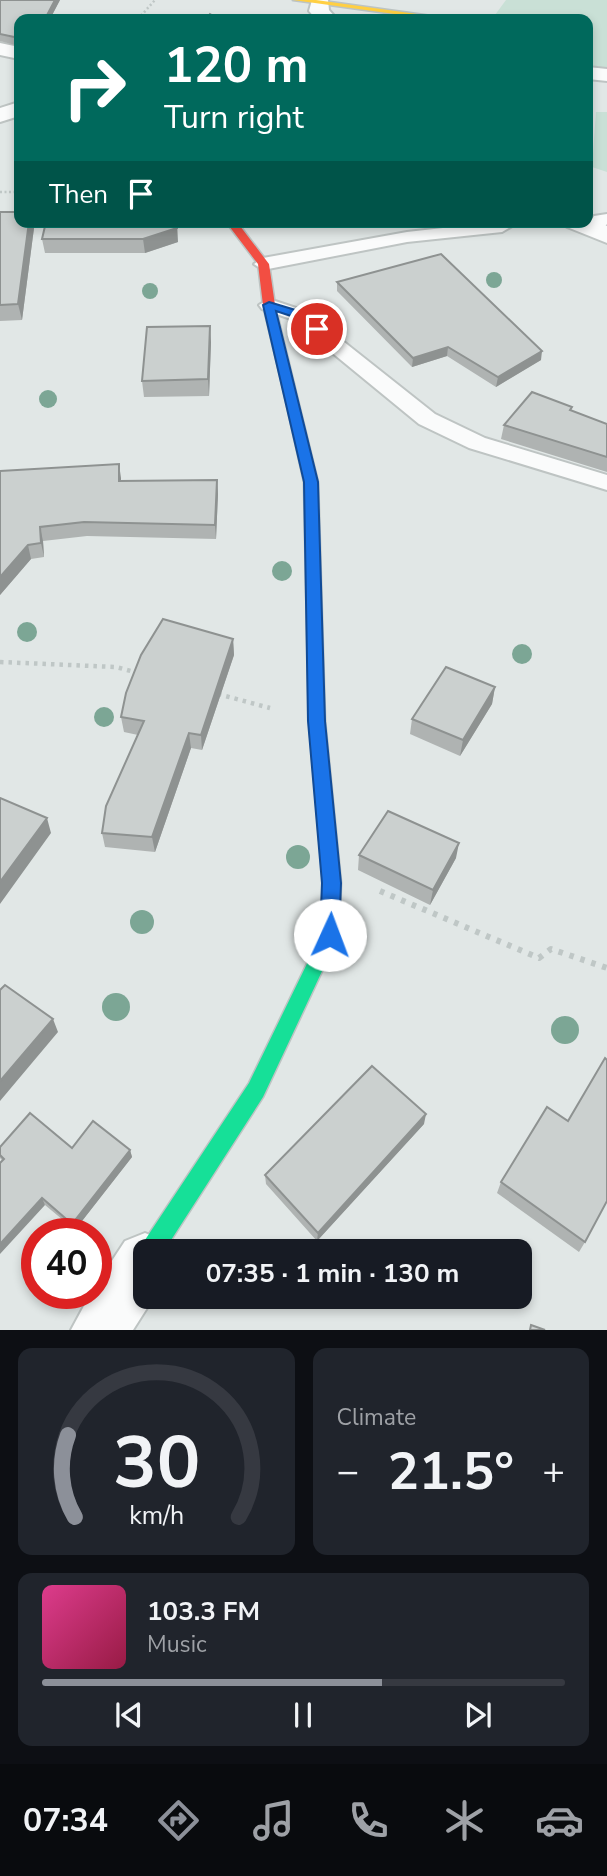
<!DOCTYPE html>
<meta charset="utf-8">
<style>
body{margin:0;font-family:"Nunito Sans",sans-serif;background:#20242c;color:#f1f3f6;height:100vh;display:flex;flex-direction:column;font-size:26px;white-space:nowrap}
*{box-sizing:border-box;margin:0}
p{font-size:23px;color:#9ea1a6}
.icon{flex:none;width:38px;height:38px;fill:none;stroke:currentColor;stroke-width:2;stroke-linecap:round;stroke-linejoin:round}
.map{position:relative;height:1330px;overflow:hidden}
.drawer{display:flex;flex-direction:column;gap:18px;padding:18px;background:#0d0f14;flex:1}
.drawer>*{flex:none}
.banner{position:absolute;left:14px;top:14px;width:579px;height:214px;border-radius:14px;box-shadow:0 4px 10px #0003;background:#00695c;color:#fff;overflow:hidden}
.speed{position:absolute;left:21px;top:1218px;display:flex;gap:14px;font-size:35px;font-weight:700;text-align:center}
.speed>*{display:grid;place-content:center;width:91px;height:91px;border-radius:50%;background:#171b24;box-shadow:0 4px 10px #0003;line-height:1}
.speed .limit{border:10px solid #d22;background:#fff;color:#111}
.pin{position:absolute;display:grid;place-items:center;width:60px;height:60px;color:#fff;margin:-30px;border:4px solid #fff;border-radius:50%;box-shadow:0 2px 7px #0007}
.me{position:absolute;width:77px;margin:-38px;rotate:2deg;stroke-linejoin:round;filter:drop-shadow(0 0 5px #0008)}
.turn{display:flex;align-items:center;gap:24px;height:147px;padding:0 35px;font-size:32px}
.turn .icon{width:91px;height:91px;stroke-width:2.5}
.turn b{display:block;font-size:49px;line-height:60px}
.then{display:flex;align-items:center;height:66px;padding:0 35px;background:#0003;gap:14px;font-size:26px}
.big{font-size:52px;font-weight:700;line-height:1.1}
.drawer .widget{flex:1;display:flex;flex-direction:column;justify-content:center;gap:10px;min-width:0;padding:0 24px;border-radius:14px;background:#20242c}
.drawer .dial{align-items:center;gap:0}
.dial svg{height:182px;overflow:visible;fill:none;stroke:#363941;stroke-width:7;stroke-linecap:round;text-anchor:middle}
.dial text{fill:#f1f3f6;stroke:none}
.song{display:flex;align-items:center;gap:21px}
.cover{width:84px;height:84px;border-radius:10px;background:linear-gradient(135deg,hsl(330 70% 55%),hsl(340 70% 35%))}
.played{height:7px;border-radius:4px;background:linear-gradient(90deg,#8c9099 65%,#363941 65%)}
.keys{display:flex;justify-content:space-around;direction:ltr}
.heat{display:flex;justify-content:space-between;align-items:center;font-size:38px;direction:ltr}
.drawer .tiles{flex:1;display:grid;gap:18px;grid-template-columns:1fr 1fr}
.widget:last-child{grid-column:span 2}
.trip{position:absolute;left:133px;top:1239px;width:399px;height:70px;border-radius:14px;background:#171b24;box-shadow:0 4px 10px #0003;font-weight:700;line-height:70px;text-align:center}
.dock{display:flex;height:112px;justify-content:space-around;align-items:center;background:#090b0e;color:#9ea1a6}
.dock .icon{width:49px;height:49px}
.dock .current{color:#8c9099}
.dock b{font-size:32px;color:#f1f3f6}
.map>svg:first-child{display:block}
.green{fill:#c9e0d6}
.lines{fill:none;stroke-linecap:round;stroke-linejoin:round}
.lane-casing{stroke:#bec4c3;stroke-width:4}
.street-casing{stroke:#bec4c3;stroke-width:4}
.fast-casing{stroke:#bdc4c3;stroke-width:3}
.slow-casing{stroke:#bdc4c3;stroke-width:3}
.jam-casing{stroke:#bdc4c3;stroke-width:3}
.path-far2{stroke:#bfc7c6;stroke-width:2.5;stroke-dasharray:2 2.5;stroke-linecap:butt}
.path-far1{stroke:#bfc7c6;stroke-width:4.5;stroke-dasharray:3.5 5;stroke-linecap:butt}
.path{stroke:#bfc7c6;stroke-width:6;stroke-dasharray:4.5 7;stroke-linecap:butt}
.lane{fill:#fafbfb;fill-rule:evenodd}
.street{fill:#fafbfb;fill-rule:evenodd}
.fast{fill:#16e098;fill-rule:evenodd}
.slow{fill:#ffcf43;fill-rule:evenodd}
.jam{fill:#f24e42;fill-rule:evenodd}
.tree{fill:#7ca695}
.wall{fill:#afb3b2}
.shaded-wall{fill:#8e9291}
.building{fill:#cbd0cf;stroke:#8e9291;stroke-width:2}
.route{fill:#1a73e8;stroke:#114b97;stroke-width:2}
</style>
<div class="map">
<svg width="607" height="1330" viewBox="0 0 607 1330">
<rect width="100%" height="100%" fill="#e1e7e6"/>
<path class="green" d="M506 0H607V68L588 65V19H492Z
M596 112H607V172L592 167Z"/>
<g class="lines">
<g class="lane-casing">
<path id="lane" d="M607 214V224L599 234H587L584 230 594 216Z
M497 222H519L502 232 407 242 263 270 254 264 263 258 407 232Z
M269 299 305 311 435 414 485 438 607 475V490L469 448 419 424 291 319 262 309 259 305Z"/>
</g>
<g class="street-casing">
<path id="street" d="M312 0H328L329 10 337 19H316L309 11Z
M0 43 19 47V59L0 55Z
M588 67 607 69V81L588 79Z
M19 102V116L0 122V108Z
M588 218 607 226V243L567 227 563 222H588Z
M145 1233 165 1241 169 1251H145V1297H154L133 1330H71L91 1293H96V1285L125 1241Z"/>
</g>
<g class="fast-casing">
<path id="fast" d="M288 380 294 384 318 482 325 721 341 883 339 935 263 1097 164 1251H145V1260L140 1251 143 1243 249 1083 321 935 323 883 309 721 304 482 282 384Z"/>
</g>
<g class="slow-casing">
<path id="slow" d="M293 0H316L453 19H431Z"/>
</g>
<g class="jam-casing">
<path id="jam" d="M226 222H237L269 264 275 305 294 384 292 387H284L282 384 263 305 258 264Z"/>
</g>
<path class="path-far2" d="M138 19 155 0
M0 192H19"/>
<path class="path-far1" d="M0 662 116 667 138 673
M218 694 270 708"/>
<path class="path" d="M380 891 539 958 551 949 607 968"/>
<use href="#lane" class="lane"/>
<use href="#street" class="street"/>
<use href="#fast" class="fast"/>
<use href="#slow" class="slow"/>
<use href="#jam" class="jam"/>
</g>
<g class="tree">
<circle cx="494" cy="280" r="8"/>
<circle cx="150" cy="291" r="8"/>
<circle cx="48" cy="399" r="9"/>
<circle cx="282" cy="571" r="10"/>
<circle cx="27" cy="632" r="10"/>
<circle cx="522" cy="654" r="10"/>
<circle cx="104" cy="717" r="10"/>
<circle cx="298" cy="857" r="12"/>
<circle cx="142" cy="922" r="12"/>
<circle cx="116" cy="1007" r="14"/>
<circle cx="565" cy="1030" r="14"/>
</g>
<path class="wall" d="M0 0H60L50 19H19V46L0 41Z
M0 212 19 222H33L34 228 22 320 0 321Z
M46 222 178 242 145 253H45L42 239Z
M337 282 541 360 496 387 447 356 412 367 337 291Z
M211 342 209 396 144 397 142 381Z
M571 410 607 424V472L501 439 504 425Z
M0 471 121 478V481L217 480 218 494 216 539 87 536 43 541 44 557 31 559 0 595Z
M233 639 234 655 202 750 191 748 155 852 105 847 102 833 138 735 124 732 121 717Z
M495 687 492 704 460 756 410 734 412 719Z
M359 855 456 858 430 905 358 870Z
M424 1124 317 1241 266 1184 265 1175Z
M0 1147 72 1148 130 1150 132 1157 75 1230 45 1205 0 1158Z
M501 1182 585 1242 579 1252 497 1193Z"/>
<path class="shaded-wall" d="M55 0H60L50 19H45Z
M29 222H33L34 228 22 320 18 304Z
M177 222 178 242 145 253 143 239Z
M210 326 211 342 209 396 208 379Z
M448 347 447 356 412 367 413 358Z
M542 351 541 360 496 387 498 377Z
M119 464 121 478V495L119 481Z
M217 480 218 494 216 539 215 525Z
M40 527 43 541 44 557 41 543Z
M28 545 31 559 0 595V577Z
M233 639 234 655 202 750 201 735Z
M495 687 492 704 460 756 463 740Z
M189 733 191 748 155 852 152 837Z
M47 818 51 833 0 904V882Z
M459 843 456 858 430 905 433 890Z
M53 1019 58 1032 0 1101V1081Z
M426 1114 424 1124 317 1241 318 1233Z
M130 1150 132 1157 75 1230 72 1224Z
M42 1198 45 1205 0 1254V1244Z"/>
<path class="building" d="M0 0H55L45 19H19V38L0 34Z
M210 14 219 19H206Z
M0 212H19V222H29L18 304 0 305Z
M46 222H177V228L143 239H42Z
M441 254 542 351 498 377 448 347 413 358 337 282Z
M210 326 208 379 142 381 147 327Z
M532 392 572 407 570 410 607 424V457L504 425Z
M119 464V481L217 480 215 525 84 522 40 527 41 543 28 545 0 577V471Z
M163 619 233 639 201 735 189 733 152 837 102 833 106 806 144 721 121 717 126 693 141 655Z
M446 667 495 687 463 740 412 719Z
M0 798 47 818 0 882Z
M388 811 459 843 433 890 359 855Z
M5 985 53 1019 0 1081V990Z
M605 1058 607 1060V1201L585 1242 501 1182 547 1107 568 1121Z
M372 1066 426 1114 318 1233 265 1175Z
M30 1113 72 1148 93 1121 130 1150 72 1224 42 1198 0 1244V1163L4 1159 0 1155V1147Z
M531 1325 545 1330H530Z"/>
<path class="route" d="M269 302 302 312 323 329 312 332 294 317 276 311 318 482 325 721 341 883 339 935 336 942 330 944 323 942 320 935 322 883 308 721 304 482 263 305Z"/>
</svg>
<div class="speed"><div class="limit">40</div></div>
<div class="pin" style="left:317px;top:329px;background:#d93025"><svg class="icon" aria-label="arrive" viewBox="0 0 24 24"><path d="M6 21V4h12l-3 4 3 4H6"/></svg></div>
<svg class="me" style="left:330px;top:935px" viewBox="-20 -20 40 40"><circle r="19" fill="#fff"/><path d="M0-13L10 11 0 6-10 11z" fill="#1a73e8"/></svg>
<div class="trip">07:35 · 1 min · 130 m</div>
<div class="banner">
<div class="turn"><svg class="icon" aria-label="right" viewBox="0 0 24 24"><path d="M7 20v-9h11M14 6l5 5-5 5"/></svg><div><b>120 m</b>Turn right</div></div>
<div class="then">Then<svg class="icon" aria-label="arrive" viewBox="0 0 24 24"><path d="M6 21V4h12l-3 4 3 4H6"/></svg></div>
</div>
</div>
<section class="drawer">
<div class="tiles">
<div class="widget dial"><svg viewBox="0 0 100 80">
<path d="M14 69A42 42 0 1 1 86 69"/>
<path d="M14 69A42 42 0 0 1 11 33" stroke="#8c9099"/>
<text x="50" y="56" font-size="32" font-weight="700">30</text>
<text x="50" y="72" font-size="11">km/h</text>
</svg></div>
<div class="widget"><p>Climate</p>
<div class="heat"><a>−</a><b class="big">21.5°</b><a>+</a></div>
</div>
<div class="widget">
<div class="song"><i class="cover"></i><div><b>103.3 FM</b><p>Music</p></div></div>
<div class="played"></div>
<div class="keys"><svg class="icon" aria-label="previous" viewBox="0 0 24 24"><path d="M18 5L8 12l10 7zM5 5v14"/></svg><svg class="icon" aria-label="pause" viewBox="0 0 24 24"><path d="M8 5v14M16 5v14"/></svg><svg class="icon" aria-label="next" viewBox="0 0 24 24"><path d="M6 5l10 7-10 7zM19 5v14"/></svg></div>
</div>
</div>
</section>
<nav class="dock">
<b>07:34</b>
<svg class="icon current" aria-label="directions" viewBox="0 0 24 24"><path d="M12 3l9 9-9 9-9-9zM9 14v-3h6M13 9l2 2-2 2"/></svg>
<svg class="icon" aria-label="music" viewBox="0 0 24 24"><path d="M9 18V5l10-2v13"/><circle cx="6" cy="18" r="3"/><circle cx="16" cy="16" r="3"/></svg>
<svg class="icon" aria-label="phone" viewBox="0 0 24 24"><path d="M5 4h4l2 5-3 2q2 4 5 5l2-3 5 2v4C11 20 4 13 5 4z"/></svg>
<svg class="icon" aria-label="climate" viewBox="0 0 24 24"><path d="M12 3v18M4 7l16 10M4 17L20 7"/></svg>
<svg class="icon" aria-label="car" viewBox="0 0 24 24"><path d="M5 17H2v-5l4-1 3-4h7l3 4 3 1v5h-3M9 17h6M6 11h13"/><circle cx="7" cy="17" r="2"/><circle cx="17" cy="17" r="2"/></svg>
</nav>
